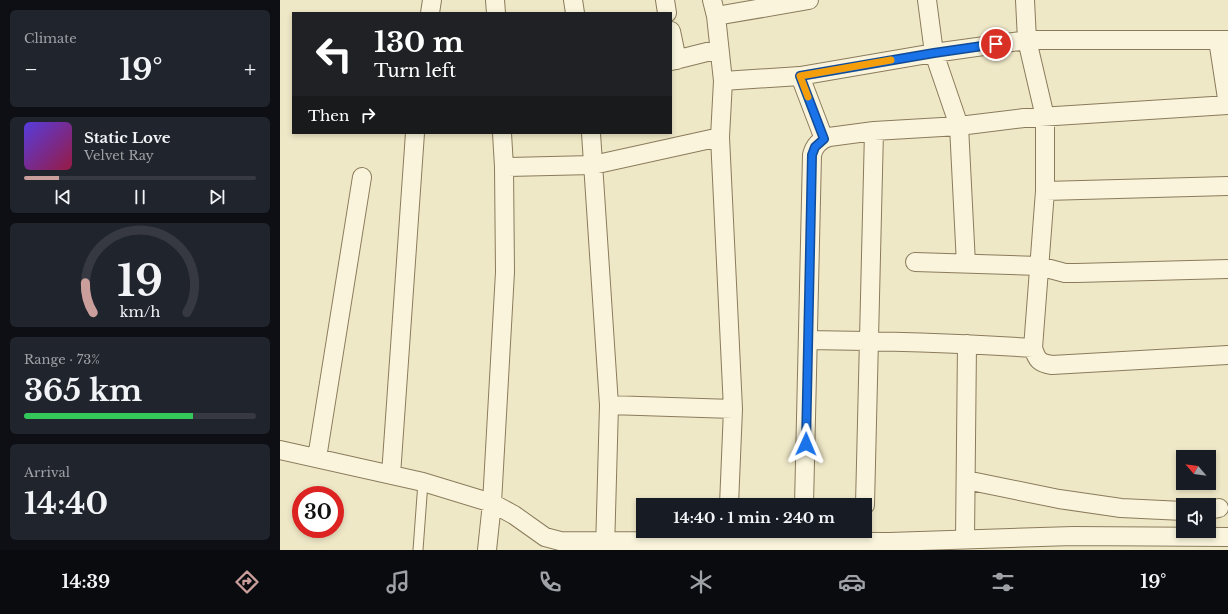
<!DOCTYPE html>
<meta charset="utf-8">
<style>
body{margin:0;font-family:"Libre Baskerville",serif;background:#20242c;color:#f1f3f6;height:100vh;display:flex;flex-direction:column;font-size:15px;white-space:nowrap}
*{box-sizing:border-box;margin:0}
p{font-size:13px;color:#9ea1a6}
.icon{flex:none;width:22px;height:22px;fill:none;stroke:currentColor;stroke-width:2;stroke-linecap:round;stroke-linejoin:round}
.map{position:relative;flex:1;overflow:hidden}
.details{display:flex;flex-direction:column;gap:10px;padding:10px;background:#0d0f14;width:280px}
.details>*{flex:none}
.top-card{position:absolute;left:12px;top:12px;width:380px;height:122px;border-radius:0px;box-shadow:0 2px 6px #0003;background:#202124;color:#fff;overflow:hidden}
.needle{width:26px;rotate:298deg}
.fabs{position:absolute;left:896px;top:450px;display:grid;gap:8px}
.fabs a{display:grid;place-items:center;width:40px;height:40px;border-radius:0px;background:#171b24;box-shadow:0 2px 6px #0003;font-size:20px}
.speed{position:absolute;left:12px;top:486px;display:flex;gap:8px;font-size:20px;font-weight:700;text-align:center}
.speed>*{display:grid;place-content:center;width:52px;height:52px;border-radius:50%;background:#171b24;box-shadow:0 2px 6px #0003;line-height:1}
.speed .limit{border:6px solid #d22;background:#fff;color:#111}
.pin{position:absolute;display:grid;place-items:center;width:34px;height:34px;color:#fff;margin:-17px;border:2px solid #fff;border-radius:50%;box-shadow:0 1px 4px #0007}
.me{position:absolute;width:44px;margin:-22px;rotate:1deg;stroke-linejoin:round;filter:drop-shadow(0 0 3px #0008)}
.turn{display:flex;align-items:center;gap:14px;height:84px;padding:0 16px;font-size:18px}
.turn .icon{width:52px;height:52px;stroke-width:2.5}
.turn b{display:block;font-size:28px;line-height:34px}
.then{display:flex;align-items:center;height:38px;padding:0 16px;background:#0003;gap:8px;font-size:15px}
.big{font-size:30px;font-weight:800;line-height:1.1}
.details .card{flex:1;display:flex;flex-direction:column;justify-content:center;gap:6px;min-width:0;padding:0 14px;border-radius:6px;background:#20242c}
.details .dial{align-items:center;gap:0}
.dial svg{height:104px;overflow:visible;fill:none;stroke:#363941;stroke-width:7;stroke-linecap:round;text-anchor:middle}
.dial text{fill:#f1f3f6;stroke:none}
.song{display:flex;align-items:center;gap:12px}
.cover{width:48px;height:48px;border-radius:6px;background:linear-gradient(135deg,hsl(250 70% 55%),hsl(340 70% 35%))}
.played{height:4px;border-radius:2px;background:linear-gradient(90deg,#ca9f9b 15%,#363941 15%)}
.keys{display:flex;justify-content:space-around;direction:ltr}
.heat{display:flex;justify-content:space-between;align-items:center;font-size:22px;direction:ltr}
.charge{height:6px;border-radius:3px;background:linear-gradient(90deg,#34c759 73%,#363941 0)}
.trip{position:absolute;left:356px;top:498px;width:236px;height:40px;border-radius:0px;background:#171b24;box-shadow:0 2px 6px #0003;font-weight:800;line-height:40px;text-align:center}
.tabs{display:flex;height:64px;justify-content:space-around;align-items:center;background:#090b0e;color:#9ea1a6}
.tabs .icon{width:28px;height:28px}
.tabs .current{color:#ca9f9b}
.tabs b{font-size:18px;color:#f1f3f6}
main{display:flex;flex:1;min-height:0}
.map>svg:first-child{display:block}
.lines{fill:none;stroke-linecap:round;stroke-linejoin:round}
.lane-casing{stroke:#8b7b5c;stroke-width:11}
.street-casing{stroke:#8b7b5c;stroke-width:20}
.lane{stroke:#f9f4db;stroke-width:9}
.street{stroke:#f9f4db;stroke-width:18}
.route-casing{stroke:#114b97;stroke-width:10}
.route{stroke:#1a73e8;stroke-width:7}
.slow{stroke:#f59e0b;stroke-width:7}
</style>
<main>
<section class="details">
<div class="card"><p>Climate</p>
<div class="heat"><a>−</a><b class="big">19°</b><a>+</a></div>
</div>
<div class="card">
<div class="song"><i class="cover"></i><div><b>Static Love</b><p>Velvet Ray</p></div></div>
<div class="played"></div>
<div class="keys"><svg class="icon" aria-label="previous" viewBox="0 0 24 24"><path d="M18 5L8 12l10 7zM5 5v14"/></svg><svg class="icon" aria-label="pause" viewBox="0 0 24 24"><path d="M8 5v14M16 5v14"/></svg><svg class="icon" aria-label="next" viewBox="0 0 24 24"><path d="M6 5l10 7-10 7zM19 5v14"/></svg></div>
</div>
<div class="card dial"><svg viewBox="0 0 100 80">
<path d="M14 69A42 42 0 1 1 86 69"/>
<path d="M14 69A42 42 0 0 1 8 46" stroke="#ca9f9b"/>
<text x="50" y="56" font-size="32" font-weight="700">19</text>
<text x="50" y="72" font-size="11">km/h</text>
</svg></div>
<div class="card"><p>Range · 73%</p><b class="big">365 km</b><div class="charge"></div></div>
<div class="card"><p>Arrival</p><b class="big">14:40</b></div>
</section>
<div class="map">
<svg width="948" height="550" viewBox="0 0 948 550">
<rect width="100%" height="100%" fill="#efe8c7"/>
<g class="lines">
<g class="lane-casing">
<path id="lane" d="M138 550 143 482"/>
</g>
<g class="street-casing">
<path id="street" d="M215 0 216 13
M293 0 295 13
M385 0 387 13
M432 0 436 16 443 81 440 137 453 409 449 505
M647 0 654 53 679 126 686 264
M745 0 747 40 765 117V191L753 348C757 360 759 363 772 365L948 355
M150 13 152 0
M436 16 529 0
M391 31 397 60
M938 40 948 105
M391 61 439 49
M520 76 544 139
M443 81 520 76 654 53 747 40H948
M311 133 329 405 453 409
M224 167 313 165 440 137
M765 191 948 186
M635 262 759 266 785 273H796L948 269
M528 340C603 341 678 343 753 348
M0 450 143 482 212 503 234 515 265 537 280 541 609 542 793 536 948 537
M37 458 82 177
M111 475 135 133
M686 480 779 499 841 508 903 511
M524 505 532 155C534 146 540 140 549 137L594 131 679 126 744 118 948 105
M585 505 594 131
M929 510 939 508
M685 539 687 344
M207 550 212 503 225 272 224 167 222 133
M325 550 329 405"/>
</g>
<use href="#lane" class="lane"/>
<use href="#street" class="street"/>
</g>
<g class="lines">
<g class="route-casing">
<path id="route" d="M526 444 532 155 535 147 544 139 520 76 654 53 716 44"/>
</g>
<use href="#route" class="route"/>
<path class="slow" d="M528 97 520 76 611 60"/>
</g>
</svg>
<div class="fabs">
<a><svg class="needle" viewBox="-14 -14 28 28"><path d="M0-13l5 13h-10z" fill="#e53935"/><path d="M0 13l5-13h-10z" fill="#9ea1a6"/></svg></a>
<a><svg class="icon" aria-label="sound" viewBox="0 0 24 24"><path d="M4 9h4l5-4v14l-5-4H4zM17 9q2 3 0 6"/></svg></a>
</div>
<div class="speed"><div class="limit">30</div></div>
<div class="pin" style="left:716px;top:44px;background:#d93025"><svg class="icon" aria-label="arrive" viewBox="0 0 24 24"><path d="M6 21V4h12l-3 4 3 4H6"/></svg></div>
<svg class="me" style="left:526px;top:444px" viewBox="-20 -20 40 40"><path d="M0-17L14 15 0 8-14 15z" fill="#1a73e8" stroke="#fff" stroke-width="4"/></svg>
<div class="trip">14:40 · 1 min · 240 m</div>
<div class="top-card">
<div class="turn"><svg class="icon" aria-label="left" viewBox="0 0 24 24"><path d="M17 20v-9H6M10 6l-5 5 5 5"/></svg><div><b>130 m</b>Turn left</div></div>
<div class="then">Then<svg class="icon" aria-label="right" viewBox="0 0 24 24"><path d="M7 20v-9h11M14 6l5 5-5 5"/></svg></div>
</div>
</div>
</main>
<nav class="tabs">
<b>14:39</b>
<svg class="icon current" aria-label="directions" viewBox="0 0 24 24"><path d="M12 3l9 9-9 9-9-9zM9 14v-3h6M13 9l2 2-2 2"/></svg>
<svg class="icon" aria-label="music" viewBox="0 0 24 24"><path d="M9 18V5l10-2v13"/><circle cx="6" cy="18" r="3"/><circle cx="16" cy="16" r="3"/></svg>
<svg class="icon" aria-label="phone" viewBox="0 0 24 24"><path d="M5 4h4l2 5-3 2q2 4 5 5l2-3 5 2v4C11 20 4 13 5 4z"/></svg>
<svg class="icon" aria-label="climate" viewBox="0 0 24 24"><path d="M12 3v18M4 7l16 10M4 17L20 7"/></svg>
<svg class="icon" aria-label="car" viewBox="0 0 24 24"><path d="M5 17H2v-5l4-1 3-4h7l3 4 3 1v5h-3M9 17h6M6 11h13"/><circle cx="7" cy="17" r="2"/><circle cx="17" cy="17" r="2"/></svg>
<svg class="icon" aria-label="filters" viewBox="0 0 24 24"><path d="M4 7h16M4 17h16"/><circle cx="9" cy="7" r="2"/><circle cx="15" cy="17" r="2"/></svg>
<b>19°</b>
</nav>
